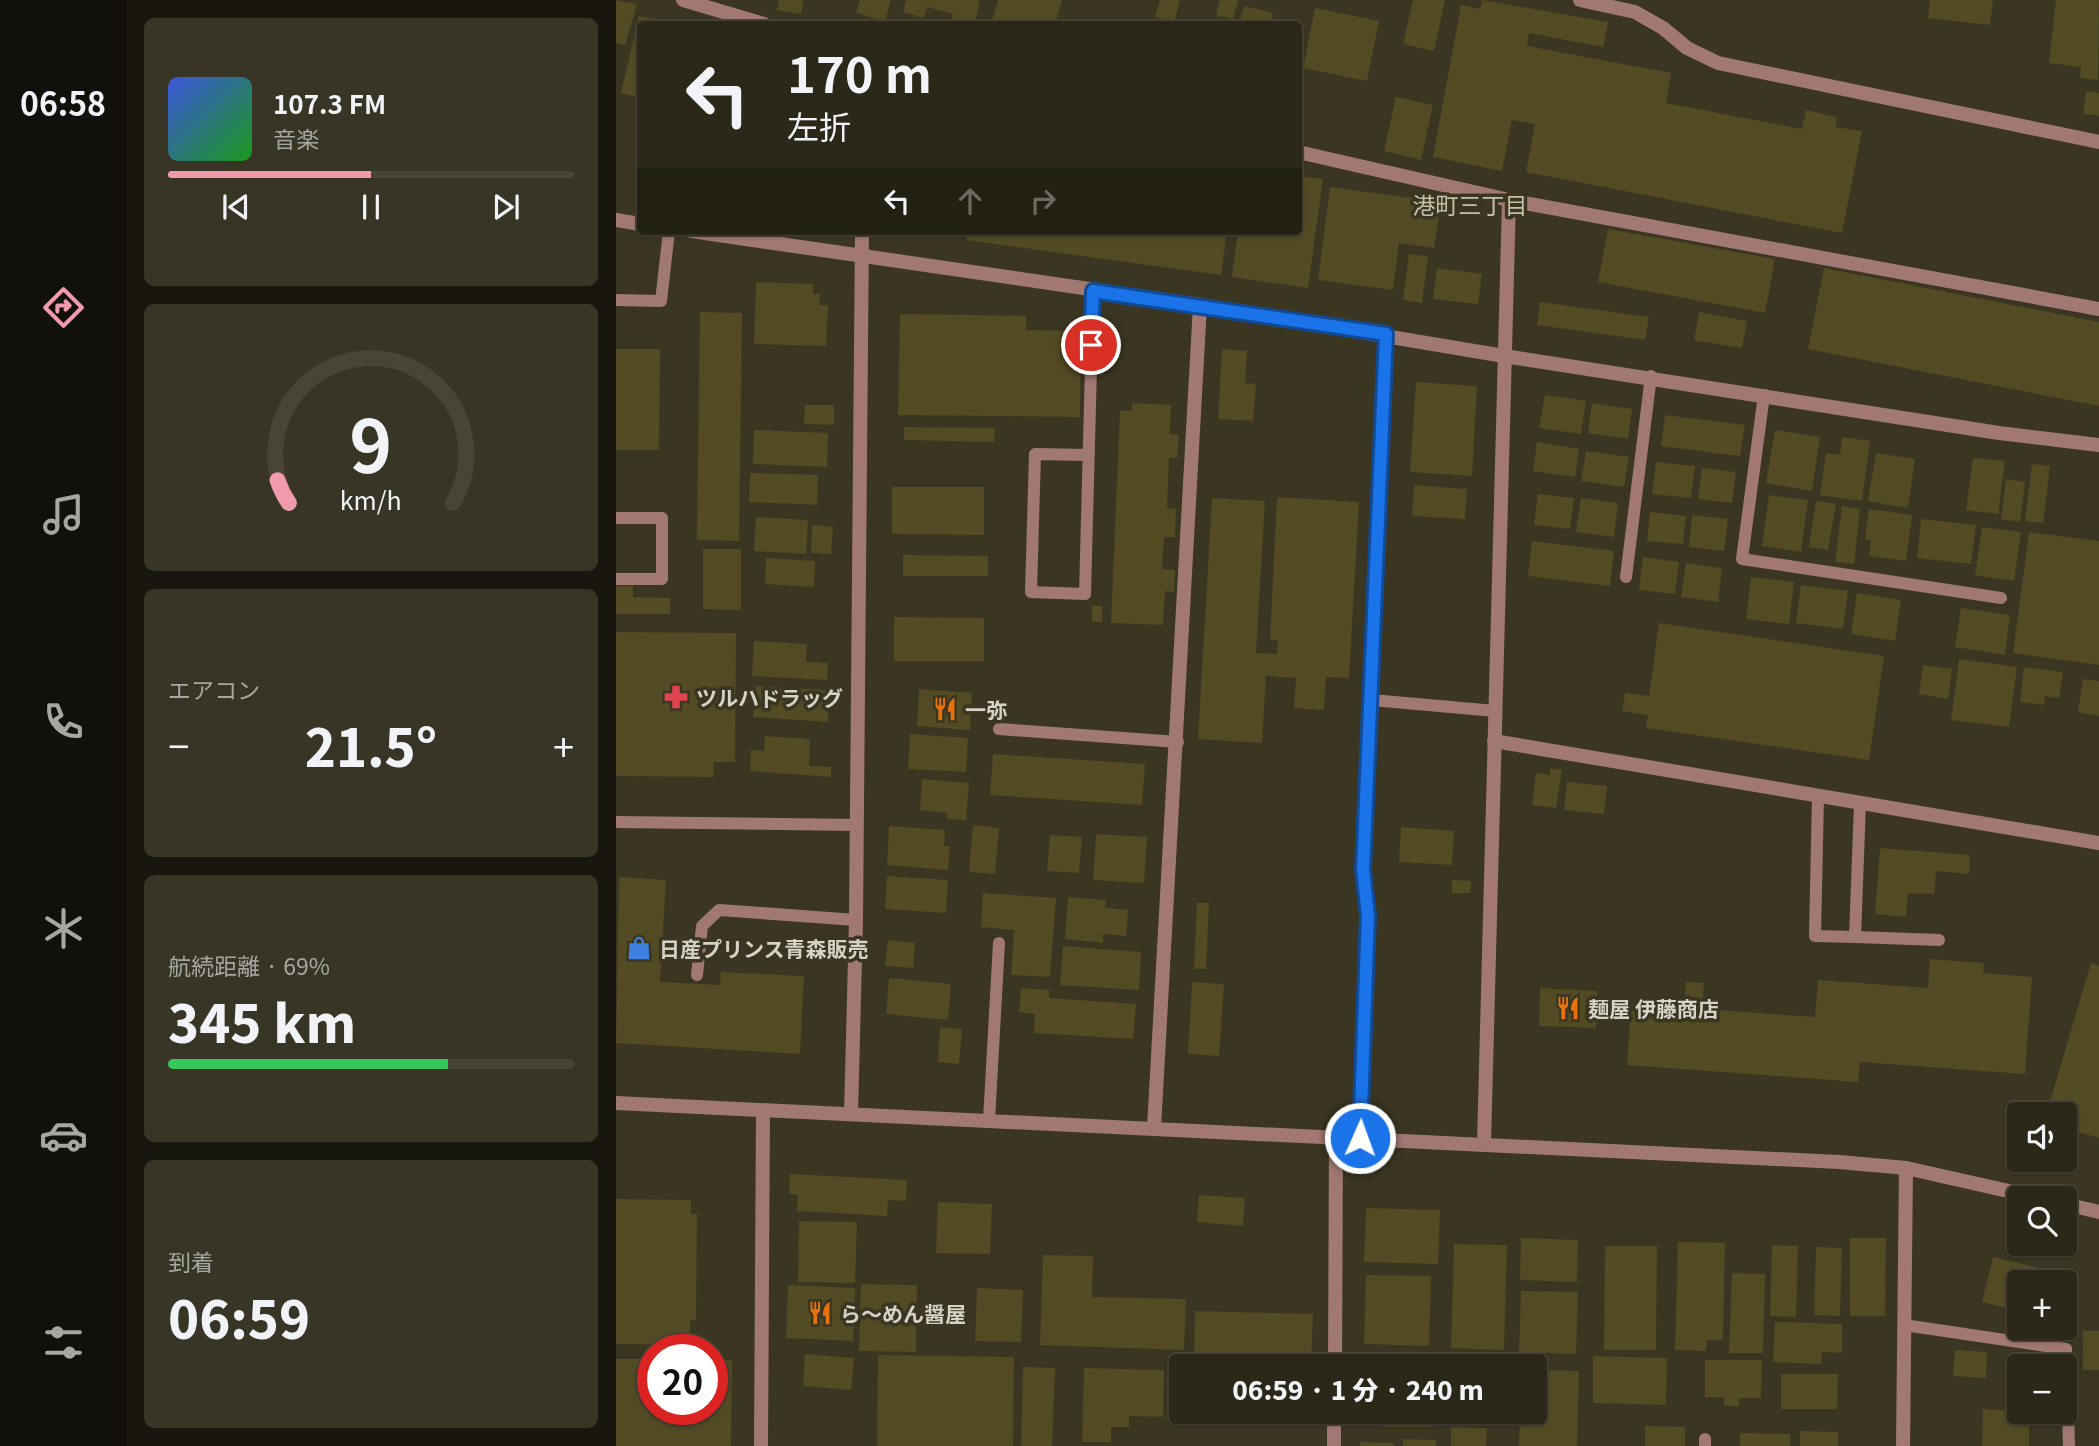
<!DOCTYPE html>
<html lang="ja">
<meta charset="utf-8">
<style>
body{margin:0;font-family:Georgia,"Noto Sans JP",serif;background:#383426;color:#f1f3f6;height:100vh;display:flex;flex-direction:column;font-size:26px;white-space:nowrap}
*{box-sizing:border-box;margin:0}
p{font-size:23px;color:#a6a6a2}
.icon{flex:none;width:38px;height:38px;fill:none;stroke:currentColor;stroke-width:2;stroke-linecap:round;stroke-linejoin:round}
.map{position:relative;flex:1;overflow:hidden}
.panel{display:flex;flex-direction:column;gap:18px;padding:18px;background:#18160e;width:490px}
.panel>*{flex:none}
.hud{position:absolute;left:21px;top:21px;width:665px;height:214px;border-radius:7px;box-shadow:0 2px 5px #0004,0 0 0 2px #484438;background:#2c2819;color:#f1f3f6;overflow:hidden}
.buttons{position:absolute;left:1391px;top:1102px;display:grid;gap:14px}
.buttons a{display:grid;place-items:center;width:70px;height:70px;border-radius:7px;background:#2c2819;box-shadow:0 2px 5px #0004,0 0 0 2px #484438;font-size:35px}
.speed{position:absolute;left:21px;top:1334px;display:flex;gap:14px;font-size:35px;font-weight:700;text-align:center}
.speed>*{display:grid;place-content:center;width:91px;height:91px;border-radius:50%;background:#2c2819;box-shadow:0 2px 5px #0004,0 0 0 2px #484438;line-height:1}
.speed .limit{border:10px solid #d22;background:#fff;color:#111}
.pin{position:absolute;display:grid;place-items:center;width:60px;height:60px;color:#fff;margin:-30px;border:4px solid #fff;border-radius:50%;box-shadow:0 2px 7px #0007}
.me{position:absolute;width:77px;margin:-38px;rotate:2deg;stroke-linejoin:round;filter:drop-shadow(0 0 5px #0008)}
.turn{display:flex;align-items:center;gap:24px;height:147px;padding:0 35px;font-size:32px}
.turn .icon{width:91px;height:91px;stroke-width:2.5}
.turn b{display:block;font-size:49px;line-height:60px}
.lanes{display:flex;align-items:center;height:66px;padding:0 35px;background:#0003;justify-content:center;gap:35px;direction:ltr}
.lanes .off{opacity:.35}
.big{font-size:52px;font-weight:800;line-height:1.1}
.panel .widget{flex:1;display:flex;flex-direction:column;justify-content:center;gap:10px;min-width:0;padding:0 24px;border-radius:10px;background:#383426}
.panel .dial{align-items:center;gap:0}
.dial svg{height:182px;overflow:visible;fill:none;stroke:#484438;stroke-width:7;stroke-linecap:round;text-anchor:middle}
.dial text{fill:#f1f3f6;stroke:none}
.song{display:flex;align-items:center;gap:21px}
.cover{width:84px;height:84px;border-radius:10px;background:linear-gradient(135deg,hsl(230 70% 55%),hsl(120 70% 35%))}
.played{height:7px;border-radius:4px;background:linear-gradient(90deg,#f29aad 50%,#484438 50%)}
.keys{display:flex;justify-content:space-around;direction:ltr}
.heat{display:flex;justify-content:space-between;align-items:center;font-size:38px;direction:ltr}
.charge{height:10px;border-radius:5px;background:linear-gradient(90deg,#34c759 69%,#484438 0)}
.trip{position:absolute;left:553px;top:1354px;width:378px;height:70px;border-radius:7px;background:#2c2819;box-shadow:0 2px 5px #0004,0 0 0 2px #484438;font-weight:800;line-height:70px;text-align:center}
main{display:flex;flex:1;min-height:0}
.dock{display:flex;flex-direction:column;width:126px;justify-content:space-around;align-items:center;background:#12100a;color:#a6a6a2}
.dock .icon{width:49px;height:49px}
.dock .active{color:#f29aad}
.dock b{font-size:32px;color:#f1f3f6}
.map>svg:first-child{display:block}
.building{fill:#524b24}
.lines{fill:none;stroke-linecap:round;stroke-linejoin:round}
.service{stroke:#a27972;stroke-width:12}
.minor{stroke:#a27972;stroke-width:14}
.tertiary{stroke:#a27972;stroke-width:14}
.route-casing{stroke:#114b97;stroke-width:18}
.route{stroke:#1a73e8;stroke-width:12}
.labels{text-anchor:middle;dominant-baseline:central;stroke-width:7;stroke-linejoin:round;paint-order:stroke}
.poi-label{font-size:21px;font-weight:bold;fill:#d5d3c6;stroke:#3a3621;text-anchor:start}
.neighbourhood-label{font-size:23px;fill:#c5c1a7;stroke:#3a3621}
</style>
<main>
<nav class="dock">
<b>06:58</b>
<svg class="icon active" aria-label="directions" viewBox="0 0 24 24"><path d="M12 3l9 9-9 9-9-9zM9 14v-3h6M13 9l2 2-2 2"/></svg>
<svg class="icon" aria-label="music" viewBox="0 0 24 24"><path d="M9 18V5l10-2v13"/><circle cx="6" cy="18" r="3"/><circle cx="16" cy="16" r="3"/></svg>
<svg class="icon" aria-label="phone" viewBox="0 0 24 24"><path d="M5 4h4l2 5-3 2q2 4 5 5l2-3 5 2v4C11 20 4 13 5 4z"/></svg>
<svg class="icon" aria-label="climate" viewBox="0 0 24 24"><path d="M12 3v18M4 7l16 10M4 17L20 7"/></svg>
<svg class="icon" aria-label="car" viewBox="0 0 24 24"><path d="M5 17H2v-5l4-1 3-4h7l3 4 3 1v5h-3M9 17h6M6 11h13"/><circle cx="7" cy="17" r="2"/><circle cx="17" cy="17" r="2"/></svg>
<svg class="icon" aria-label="filters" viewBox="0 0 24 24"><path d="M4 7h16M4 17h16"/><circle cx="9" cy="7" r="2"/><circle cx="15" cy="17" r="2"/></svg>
</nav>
<section class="panel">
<div class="widget">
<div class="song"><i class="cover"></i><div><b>107.3 FM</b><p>音楽</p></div></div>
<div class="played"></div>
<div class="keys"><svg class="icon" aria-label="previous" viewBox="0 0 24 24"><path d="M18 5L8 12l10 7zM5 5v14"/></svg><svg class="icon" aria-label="pause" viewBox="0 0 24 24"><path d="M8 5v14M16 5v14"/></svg><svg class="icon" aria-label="next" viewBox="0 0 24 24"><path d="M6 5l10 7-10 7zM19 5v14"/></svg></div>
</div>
<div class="widget dial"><svg viewBox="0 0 100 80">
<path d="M14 69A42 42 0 1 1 86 69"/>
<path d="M14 69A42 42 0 0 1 9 59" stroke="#f29aad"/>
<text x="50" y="56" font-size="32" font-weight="700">9</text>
<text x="50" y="72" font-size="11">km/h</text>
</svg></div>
<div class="widget"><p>エアコン</p>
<div class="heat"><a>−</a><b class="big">21.5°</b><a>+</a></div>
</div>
<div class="widget"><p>航続距離 · 69%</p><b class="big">345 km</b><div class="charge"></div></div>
<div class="widget"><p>到着</p><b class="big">06:59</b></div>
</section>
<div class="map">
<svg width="1483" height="1446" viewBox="0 0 1483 1446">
<rect width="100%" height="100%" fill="#3a3621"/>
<path class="building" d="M0 0 21 4 9 45 0 43Z
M163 0H188L185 14 161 10Z
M244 0H275L269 21 240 13Z
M290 0H364L359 24H335L337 14 311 7 308 18 287 12Z
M382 0H446L439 24H375Z
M544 0H564L558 22 539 17Z
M604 0H622L617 19 600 15Z
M797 0H829L818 51 787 44Z
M866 0 992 22 987 47 913 33 911 46 1055 73 1050 103 1186 129 1190 110 1221 117 1219 127 1246 131 1226 233 910 172 919 124 896 120 886 171 817 157 845 5 864 9Z
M1314 0H1377L1374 25 1312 18Z
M1440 0H1483L1482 80 1464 78 1465 67 1433 63Z
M628 6 657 13 655 24H623Z
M699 8 763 21 751 81 687 68Z
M23 16 57 23 24 24V98L5 93Z
M1470 91 1483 93V116L1467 114Z
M780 97 817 105 805 160 768 151Z
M682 176 707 179 692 288 616 277 622 231H682Z
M714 187 825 202 818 248 783 243 777 290 702 280Z
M992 229 1159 259 1149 313 982 282Z
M351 231H611L605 275 350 240Z
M793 254 812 256 806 303 787 300Z
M821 268 866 274 862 304 817 299Z
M1208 268 1483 322V406L1192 349Z
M140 282 197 284V294H204L203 305H212L210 346 138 344Z
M924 302 1033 317 1029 340 921 325Z
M84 312 126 313 123 541 81 540Z
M1083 312 1131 321 1126 348 1078 340Z
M284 314 410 316V330L465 331 464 417 282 415Z
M0 349H44L43 450H0Z
M606 349 631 351 629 383 640 384 637 421 602 419Z
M800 382 861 386 856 476 794 472Z
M929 395 970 401 965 434 923 428Z
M516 403 555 405 554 434 563 435 561 458H553L551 508 560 509 559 537H548L546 569 559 570 558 592 549 591 547 625 495 623 504 411H516Z
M976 403 1016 409 1012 439 972 433Z
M189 405H218V425L188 424Z
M1049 415 1129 425 1124 456 1045 446Z
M288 427 379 428 378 442 288 440Z
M138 430 212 433 211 467 137 464Z
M1159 430 1204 437 1196 491 1150 483Z
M1226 437 1254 441 1246 501 1204 495 1210 453 1224 455Z
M921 442 963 449 959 477 917 471Z
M970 451 1013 457 1008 487 965 481Z
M1260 453 1299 459 1292 508 1252 501Z
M1357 458 1389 461 1382 514 1350 510Z
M1040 462 1079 466 1075 498 1036 494Z
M1416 464 1434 466 1427 523 1409 521Z
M1086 468 1120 472 1116 503 1082 499Z
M134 473 202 475 201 505 133 502Z
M1390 479 1409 482 1404 522 1385 519Z
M798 485 851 489 849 519 796 516Z
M276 487H368V535L276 534Z
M922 494 958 498 954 529 918 525Z
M1153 495 1192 500 1185 552 1146 546Z
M661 497 743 502 733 678 710 677 708 710 678 708 680 678 650 676 646 743 582 739 596 498 649 501 640 653 661 654 662 640H654Z
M965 498 1002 503 998 537 960 532Z
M1200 501 1220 504 1212 550 1193 547Z
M1226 506 1244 509 1238 564 1219 562Z
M1253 509 1296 515 1290 561 1253 556 1255 540 1249 539Z
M1034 512 1070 516 1067 544 1031 541Z
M1076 515 1112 519 1108 551 1073 547Z
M140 517 192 520 190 554 138 551Z
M1305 519 1360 525 1355 564 1301 558Z
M196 525 217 527 215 554 195 553Z
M1366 527 1405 532 1398 581 1359 575Z
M1413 532 1483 541V665L1397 653Z
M916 541 998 551 994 586 912 576Z
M87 549H125V610L87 609Z
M287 555 372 556V576H287Z
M1027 557 1063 562 1059 594 1023 590Z
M150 558 199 561 198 587 149 584Z
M1070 563 1106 568 1102 602 1065 597Z
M1135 577 1178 582 1173 624 1130 619Z
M1185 585 1232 591 1227 629 1180 623Z
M0 586H17V597L54 598V614H0Z
M1241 593 1285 600 1279 641 1235 634Z
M476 606H486V622H476Z
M1345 608 1394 615 1389 655 1339 647Z
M278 617 368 618V661H278Z
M1043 623 1268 656 1253 760 1030 728 1032 715 1006 711 1009 693 1033 696Z
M0 632 120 633 119 762H98L97 777 0 776Z
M138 641 191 644 190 662 212 663 211 680 136 676Z
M1343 659 1401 667 1393 727 1335 720Z
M1307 665 1336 669 1332 699 1303 694Z
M1408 667 1447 672 1443 698 1429 696 1428 705 1404 702Z
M1467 679 1483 681V716L1462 712Z
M139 686 213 690 212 722 137 717Z
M303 689 356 693 354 730 301 726Z
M294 734 352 738 350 772 292 769Z
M149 736 194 739 193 766 215 767V777L134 771 135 750 148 751Z
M377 754 529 764 526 805 374 795Z
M934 768 946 770 940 808 916 805 920 773 934 775Z
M306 779 353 783 350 820 331 819V813L304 810Z
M951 782 991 786 988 814 948 810Z
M357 825 383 828 379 874 353 872Z
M273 826 329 830 328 846H334L332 870 271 865Z
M785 827 838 831 836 865 783 862Z
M480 834 531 837 528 883 477 880Z
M434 835 466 837 463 873 431 871Z
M1264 848 1354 855 1353 874 1320 871 1318 894 1292 893 1290 917 1259 914Z
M271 876 332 880 330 913 269 909Z
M3 877 50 880 44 982 104 985 105 972 188 976 184 1054 0 1043Z
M836 880 855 881 854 893H836Z
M367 893 440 898 434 977 395 975 398 930 365 927Z
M452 897 490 900 489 908 512 910 510 936 487 934V943L449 939Z
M581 903H593L590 969H578Z
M272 940 299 943 297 968 269 966Z
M447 946 525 952 523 990 444 985Z
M1314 959 1368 963 1367 973 1416 977 1409 1074 1244 1062 1242 1082 1011 1065 1015 1004 1068 1008 1070 982 1088 983 1086 1009 1199 1017 1202 980 1312 988Z
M1475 963 1483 966V1138L1449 1128V1115H1430Z
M273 978 335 984 332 1020 270 1014Z
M576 982 608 984 603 1056 572 1054Z
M405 988 433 990V998L520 1004 517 1039 418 1033 419 1014 403 1012Z
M924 988 981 991 980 1028 923 1026Z
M324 1027 346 1029 343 1064 322 1062Z
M174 1174 291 1180 290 1201 272 1200 271 1216 181 1211 182 1195 173 1194Z
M583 1195 629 1198 627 1226 581 1222Z
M0 1199 75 1200V1214H81L80 1320H74V1345L0 1344Z
M322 1202 376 1204 374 1254 320 1253Z
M750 1208 824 1210 822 1264 748 1262Z
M183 1221 241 1222 239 1283 182 1282Z
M905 1238 962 1240 961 1282 904 1280Z
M1234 1238H1270L1269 1316H1234Z
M1062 1242 1109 1243 1107 1340H1091L1090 1351 1059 1350Z
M838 1244 891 1245 888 1350 835 1348Z
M1156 1245 1182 1246 1180 1317 1154 1316Z
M989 1246H1041L1040 1350H988Z
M1200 1247 1226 1248 1224 1316 1198 1315Z
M427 1255 477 1256 476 1297 570 1299 568 1350 424 1345Z
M1377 1257 1428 1269 1425 1283H1404V1311L1366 1302Z
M1116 1273 1149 1274 1147 1353H1113Z
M750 1275 815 1276 813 1346 748 1344Z
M245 1284 301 1285 300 1352 243 1351Z
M172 1285 239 1288 237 1341 170 1338Z
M361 1288 407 1290 405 1342 359 1341Z
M905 1291 962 1292 960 1354 903 1352Z
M579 1311 697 1314 695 1367H578Z
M1159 1322 1226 1324V1353L1206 1352 1205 1364 1157 1362Z
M1467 1331H1483V1370H1467Z
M1339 1350 1371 1352 1370 1378 1337 1376Z
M189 1354 238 1358 235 1390 187 1386Z
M262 1355 398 1357 397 1446H261Z
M977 1356 1051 1358 1050 1405 977 1403Z
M0 1359H37V1409H96V1360H116L115 1446H0Z
M1089 1360H1146L1145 1398H1123V1406H1108V1397H1089Z
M407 1367 439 1368 436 1446H405Z
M468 1368 548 1370 547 1417 513 1416V1427H495V1442H466Z
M919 1370 963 1371 961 1446H903L904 1412H919Z
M1165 1374H1222L1221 1409H1165Z
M1367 1409 1413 1412V1446H1366Z
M766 1412H819L818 1427H766Z
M835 1412H861V1419L835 1418Z
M1029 1426 1069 1427V1446H1029Z
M835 1427 871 1428 870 1446H835Z
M1184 1431 1222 1432V1446H1184Z
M1124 1433 1174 1434V1446H1124Z
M787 1439 820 1440V1446H787Z
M744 1442 778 1443V1446H744Z"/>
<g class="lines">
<path class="service" d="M0 300 45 301 53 231
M1148 395 1126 559 1385 598
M473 455 419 454 415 592 469 594 477 291
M0 518H46V579H0
M1010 577 1035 376
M756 700 879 711
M383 729 562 742
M1202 796 1199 936 1239 937 1244 803
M0 822 241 825
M1239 937 1323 940
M81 975 86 926 103 910 240 920
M373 1120 383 943
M744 1138 753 915 747 870 770 334
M1288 1325 1450 1349 1453 1446
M1089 1446V1439"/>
<path class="minor" d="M67 0 148 24
M964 0 1019 12 1047 28 1071 48 1102 63 1483 142
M682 152 893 200 1483 309
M888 356 1383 433 1483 445
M878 741 1483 843
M235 1114 240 920 246 231
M538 1128 584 305
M868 1143 893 200
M719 1367 720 1136
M145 1446 147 1111
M718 1446V1412
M1287 1446 1290 1168"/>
<path class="tertiary" d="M0 220 24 224
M75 231 584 305 888 356
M0 1103 1223 1162 1290 1168 1428 1199
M1449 1204 1483 1212"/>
</g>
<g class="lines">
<g class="route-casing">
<path id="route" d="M475 345 477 291 770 334 747 870 752 915 744 1138"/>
</g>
<use href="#route" class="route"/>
</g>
<defs>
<g id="pharmacy-bare" transform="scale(1.89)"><path d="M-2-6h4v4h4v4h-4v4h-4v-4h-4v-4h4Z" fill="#e0444e" stroke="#3a3621" stroke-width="2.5" paint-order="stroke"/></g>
<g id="restaurant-bare" transform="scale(1.89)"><path d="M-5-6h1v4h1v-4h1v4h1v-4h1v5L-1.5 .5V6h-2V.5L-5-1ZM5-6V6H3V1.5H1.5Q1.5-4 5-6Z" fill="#e8710a" stroke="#3a3621" stroke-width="2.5" paint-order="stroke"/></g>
<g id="shop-bare" transform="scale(1.89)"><path d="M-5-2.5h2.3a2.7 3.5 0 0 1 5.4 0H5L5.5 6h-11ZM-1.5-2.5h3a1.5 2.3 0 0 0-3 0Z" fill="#3f7fe0" stroke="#3a3621" stroke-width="2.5" paint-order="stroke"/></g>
</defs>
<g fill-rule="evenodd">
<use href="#pharmacy-bare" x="60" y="697"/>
<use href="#restaurant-bare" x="329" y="709"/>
<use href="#shop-bare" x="23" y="948"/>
<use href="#restaurant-bare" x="952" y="1008"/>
<use href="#restaurant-bare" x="204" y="1313"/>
</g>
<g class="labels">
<g class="poi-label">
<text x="80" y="697">ツルハドラッグ</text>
<text x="349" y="709">一弥</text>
<text x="43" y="948">日産プリンス青森販売</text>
<text x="972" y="1008">麺屋 伊藤商店</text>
<text x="224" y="1313">ら～めん醤屋</text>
</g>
<g class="neighbourhood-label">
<text x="854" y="204">港町三丁目</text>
</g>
</g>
</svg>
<div class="buttons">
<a><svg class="icon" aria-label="sound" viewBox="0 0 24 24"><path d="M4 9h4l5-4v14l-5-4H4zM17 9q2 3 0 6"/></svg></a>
<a><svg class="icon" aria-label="search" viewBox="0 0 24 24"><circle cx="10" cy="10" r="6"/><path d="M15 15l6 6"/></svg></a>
<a>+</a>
<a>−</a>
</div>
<div class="speed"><div class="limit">20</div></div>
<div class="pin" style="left:475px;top:345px;background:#d93025"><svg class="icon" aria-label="arrive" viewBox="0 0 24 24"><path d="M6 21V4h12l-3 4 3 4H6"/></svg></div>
<svg class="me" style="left:744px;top:1138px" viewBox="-20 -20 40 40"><circle r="17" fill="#1a73e8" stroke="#fff" stroke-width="3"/><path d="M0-11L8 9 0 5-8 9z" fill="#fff"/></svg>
<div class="trip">06:59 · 1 分 · 240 m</div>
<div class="hud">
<div class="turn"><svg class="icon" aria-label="left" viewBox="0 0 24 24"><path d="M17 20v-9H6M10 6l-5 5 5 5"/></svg><div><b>170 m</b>左折</div></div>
<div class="lanes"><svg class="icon" aria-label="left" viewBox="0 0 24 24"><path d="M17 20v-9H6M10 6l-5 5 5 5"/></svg><svg class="icon off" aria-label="ahead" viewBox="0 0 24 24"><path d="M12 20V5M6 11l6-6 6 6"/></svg><svg class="icon off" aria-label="right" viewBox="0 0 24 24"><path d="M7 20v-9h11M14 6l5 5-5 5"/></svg></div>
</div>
</div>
</main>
